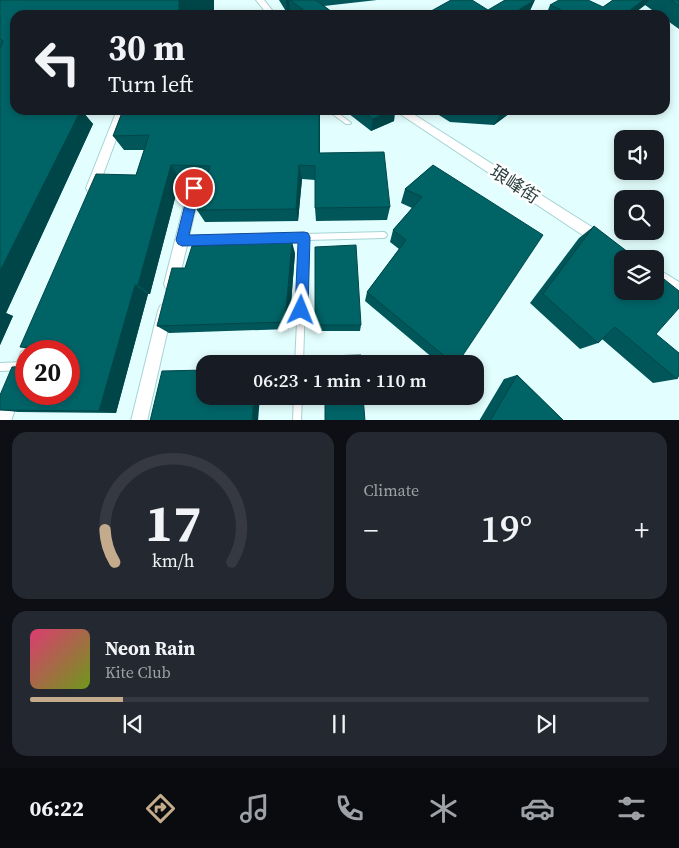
<!DOCTYPE html>
<meta charset="utf-8">
<style>
body{margin:0;font-family:"Source Serif 4","Noto Sans SC",serif;background:#242831;color:#f1f3f6;height:100vh;display:flex;flex-direction:column;font-size:19px;white-space:nowrap}
*{box-sizing:border-box;margin:0}
p{font-size:16px;color:#9ea1a6}
.icon{flex:none;width:28px;height:28px;fill:none;stroke:currentColor;stroke-width:2;stroke-linecap:round;stroke-linejoin:round}
.map{position:relative;height:420px;overflow:hidden}
.details{display:flex;flex-direction:column;gap:12px;padding:12px;background:#0d0f14;flex:1}
.details>*{flex:none}
.hud{position:absolute;left:10px;top:10px;width:660px;height:105px;border-radius:15px;box-shadow:0 2px 8px #0003;background:#171b24;color:#f1f3f6;overflow:hidden}
.controls{position:absolute;left:614px;top:130px;display:grid;gap:10px}
.controls a{display:grid;place-items:center;width:50px;height:50px;border-radius:10px;background:#171b24;box-shadow:0 2px 8px #0003;font-size:25px}
.speed{position:absolute;left:15px;top:340px;display:flex;gap:10px;font-size:25px;font-weight:700;text-align:center}
.speed>*{display:grid;place-content:center;width:65px;height:65px;border-radius:50%;background:#171b24;box-shadow:0 2px 8px #0003;line-height:1}
.speed .limit{border:8px solid #d22;background:#fff;color:#111}
.pin{position:absolute;display:grid;place-items:center;width:42px;height:42px;color:#fff;margin:-21px;border:2px solid #fff;border-radius:50%;box-shadow:0 1px 5px #0007}
.me{position:absolute;width:55px;margin:-28px;rotate:2deg;stroke-linejoin:round;filter:drop-shadow(0 0 4px #0008)}
.turn{display:flex;align-items:center;gap:18px;height:105px;padding:0 15px;font-size:22px}
.turn .icon{width:65px;height:65px;stroke-width:2.5}
.turn b{display:block;font-size:35px;line-height:42px}
.big{font-size:38px;font-weight:600;line-height:1.1}
.details .widget{flex:1;display:flex;flex-direction:column;justify-content:center;gap:8px;min-width:0;padding:0 18px;border-radius:15px;background:#242831}
.details .dial{align-items:center;gap:0}
.dial svg{height:130px;overflow:visible;fill:none;stroke:#363941;stroke-width:7;stroke-linecap:round;text-anchor:middle}
.dial text{fill:#f1f3f6;stroke:none}
.song{display:flex;align-items:center;gap:15px}
.cover{width:60px;height:60px;border-radius:8px;background:linear-gradient(135deg,hsl(340 70% 55%),hsl(80 70% 35%))}
.played{height:5px;border-radius:2px;background:linear-gradient(90deg,#c3ab8b 15%,#363941 15%)}
.keys{display:flex;justify-content:space-around;direction:ltr}
.heat{display:flex;justify-content:space-between;align-items:center;font-size:28px;direction:ltr}
.details .tiles{flex:1;display:grid;gap:12px;grid-template-columns:1fr 1fr}
.widget:last-child{grid-column:span 2}
.trip{position:absolute;left:196px;top:355px;width:288px;height:50px;border-radius:15px;background:#171b24;box-shadow:0 2px 8px #0003;font-weight:600;line-height:50px;text-align:center}
.tab-bar{display:flex;height:80px;justify-content:space-around;align-items:center;background:#090b0e;color:#9ea1a6}
.tab-bar .icon{width:35px;height:35px}
.tab-bar .selected{color:#c3ab8b}
.tab-bar b{font-size:22px;color:#f1f3f6}
.map>svg:first-child{display:block}
.lines{fill:none;stroke-linecap:round;stroke-linejoin:round}
.lane-casing{stroke:#a6d3d4;stroke-width:2}
.street-casing{stroke:#a6d3d4;stroke-width:2}
.lane{fill:#fff;fill-rule:evenodd}
.street{fill:#fff;fill-rule:evenodd}
.wall{fill:#005659}
.shaded-wall{fill:#004648}
.building{fill:#006467;stroke:#004648}
.route{fill:#1a73e8;stroke:#114b97}
.labels{text-anchor:middle;dominant-baseline:central;stroke-width:5;stroke-linejoin:round;paint-order:stroke}
.street-label{font-size:18px;fill:#2e4141;stroke:#fff}
</style>
<div class="map">
<svg width="679" height="421" viewBox="0 0 679 421">
<rect width="100%" height="100%" fill="#e3fefe"/>
<g class="lines">
<g class="lane-casing">
<path id="lane" d="M327 110H334L350 122 351 123 350 124H346Z
M384 232 386 233 387 235 386 237 384 238 307 240 303 364H295L301 240 182 243 180 242 179 240 180 238 182 237Z
M22 362 25 363 26 366 25 369 22 370 0 371V363Z
M294 396H302L301 421H293Z"/>
</g>
<g class="street-casing">
<path id="street" d="M256 0H264L276 15H268Z
M117 110H127L98 188 96 192H88L86 188Z
M394 110H407L606 236 608 240 606 244 601 246 596 244Z
M194 184 198 185 200 189 178 284 176 289 171 291 166 289 164 284 188 189 190 185Z
M655 267 679 282V297L655 282Z
M165 304 170 306 172 311 147 421H131L158 311 160 306Z
M26 349 31 351H26V378L11 421H0V404L21 352Z"/>
</g>
<use href="#lane" class="lane"/>
<use href="#street" class="street"/>
</g>
<path class="wall" d="M0 0 214 12 190 15H15V110H83L82 111 93 124 6 313 13 316 0 345Z
M279 0H377L324 6 336 15H293L290 13H287Z
M613 0H679V29L665 19V15H659L645 5 632 15H546L550 5 603 7Z
M123 110H320V153L390 207 387 220 316 221 315 208V180L302 179 298 221 205 222 197 210 206 179H180L150 294H148L116 413 18 412 0 410 26 394 69 351H35L20 347 136 175 144 150H124L113 136Z
M344 110H395L394 121 371 131Z
M431 110H514L494 125 450 122Z
M433 165 457 364H440L365 301 367 292 399 249 390 242 393 230 412 208 401 203 405 189Z
M594 226 656 334 677 379 653 383 602 339 598 343 580 349 530 303 579 238Z
M295 253 289 329 169 333 157 326 185 268Z
M315 325H361L360 331H317Z
M517 375 564 421H479L504 379Z"/>
<path class="shaded-wall" d="M179 0H214V12L190 15H179Z
M286 0H289L290 13H287Z
M534 0H535L529 13 526 15H510Z
M643 0H649L645 5 632 15H624Z
M63 110H83L82 111 93 124 6 313 13 316 0 345V271Z
M319 110H320V167L319 153Z
M392 110H395L394 121 371 131 373 119Z
M504 110H514L494 125 501 112Z
M171 165 180 179 150 294 138 285Z
M299 165 302 179 298 221 296 209Z
M292 242 295 253 289 329 285 322Z
M135 285 148 294 116 413 99 411Z
M254 396H260L258 421H252Z"/>
<path class="building" d="M0 0H179V15H15V110H81L0 271V47H1L3 41 1 39H0Z
M290 0H316L336 15H310Z
M451 0H472L488 10 505 0H534L510 15H424Z
M559 0H588L603 7 613 0H643L624 15H572L550 5Z
M671 0H679V6Z
M123 110H319V153L384 152 390 207 315 208V166L299 165 296 209 197 210 210 166 171 165 138 285H135L99 411 0 410V395L12 367 26 366V394H69V351H50V348L20 347 96 174 136 175 149 135 113 136Z
M360 110H392L373 119Z
M465 110H504L501 112Z
M433 165 543 235 457 364H454L367 292 406 240 393 230 422 197 405 189Z
M594 226 637 259H622V291H655V272L679 291V308L656 334 679 353V375L677 379 615 327 598 343 543 294Z
M292 242 285 322 157 326 172 268H185L192 246Z
M356 245 361 325H315V247Z
M361 355V364H325V356Z
M205 370V396H254L252 421H150L162 371Z
M517 375 564 421H490Z
M325 396H363L365 421H325Z"/>
<path class="route" d="M194 184 200 188 189 235 304 232 308 233 310 237 308 310 306 314 301 316 297 314 295 310 298 243 182 246 178 244 176 240 189 188Z"/>
<g class="labels">
<g class="street-label">
<text transform="translate(515 184) rotate(33)">琅峰街</text>
</g>
</g>
</svg>
<div class="controls">
<a><svg class="icon" aria-label="sound" viewBox="0 0 24 24"><path d="M4 9h4l5-4v14l-5-4H4zM17 9q2 3 0 6"/></svg></a>
<a><svg class="icon" aria-label="search" viewBox="0 0 24 24"><circle cx="10" cy="10" r="6"/><path d="M15 15l6 6"/></svg></a>
<a><svg class="icon" aria-label="layers" viewBox="0 0 24 24"><path d="M12 4l9 5-9 5-9-5zM3 14l9 5 9-5"/></svg></a>
</div>
<div class="speed"><div class="limit">20</div></div>
<div class="pin" style="left:194px;top:188px;background:#d93025"><svg class="icon" aria-label="arrive" viewBox="0 0 24 24"><path d="M6 21V4h12l-3 4 3 4H6"/></svg></div>
<svg class="me" style="left:301px;top:310px" viewBox="-20 -20 40 40"><path d="M0-17L14 15 0 8-14 15z" fill="#1a73e8" stroke="#fff" stroke-width="4"/></svg>
<div class="trip">06:23 · 1 min · 110 m</div>
<div class="hud">
<div class="turn"><svg class="icon" aria-label="left" viewBox="0 0 24 24"><path d="M17 20v-9H6M10 6l-5 5 5 5"/></svg><div><b>30 m</b>Turn left</div></div>
</div>
</div>
<section class="details">
<div class="tiles">
<div class="widget dial"><svg viewBox="0 0 100 80">
<path d="M14 69A42 42 0 1 1 86 69"/>
<path d="M14 69A42 42 0 0 1 8 49" stroke="#c3ab8b"/>
<text x="50" y="56" font-size="32" font-weight="700">17</text>
<text x="50" y="72" font-size="11">km/h</text>
</svg></div>
<div class="widget"><p>Climate</p>
<div class="heat"><a>−</a><b class="big">19°</b><a>+</a></div>
</div>
<div class="widget">
<div class="song"><i class="cover"></i><div><b>Neon Rain</b><p>Kite Club</p></div></div>
<div class="played"></div>
<div class="keys"><svg class="icon" aria-label="previous" viewBox="0 0 24 24"><path d="M18 5L8 12l10 7zM5 5v14"/></svg><svg class="icon" aria-label="pause" viewBox="0 0 24 24"><path d="M8 5v14M16 5v14"/></svg><svg class="icon" aria-label="next" viewBox="0 0 24 24"><path d="M6 5l10 7-10 7zM19 5v14"/></svg></div>
</div>
</div>
</section>
<nav class="tab-bar">
<b>06:22</b>
<svg class="icon selected" aria-label="directions" viewBox="0 0 24 24"><path d="M12 3l9 9-9 9-9-9zM9 14v-3h6M13 9l2 2-2 2"/></svg>
<svg class="icon" aria-label="music" viewBox="0 0 24 24"><path d="M9 18V5l10-2v13"/><circle cx="6" cy="18" r="3"/><circle cx="16" cy="16" r="3"/></svg>
<svg class="icon" aria-label="phone" viewBox="0 0 24 24"><path d="M5 4h4l2 5-3 2q2 4 5 5l2-3 5 2v4C11 20 4 13 5 4z"/></svg>
<svg class="icon" aria-label="climate" viewBox="0 0 24 24"><path d="M12 3v18M4 7l16 10M4 17L20 7"/></svg>
<svg class="icon" aria-label="car" viewBox="0 0 24 24"><path d="M5 17H2v-5l4-1 3-4h7l3 4 3 1v5h-3M9 17h6M6 11h13"/><circle cx="7" cy="17" r="2"/><circle cx="17" cy="17" r="2"/></svg>
<svg class="icon" aria-label="filters" viewBox="0 0 24 24"><path d="M4 7h16M4 17h16"/><circle cx="9" cy="7" r="2"/><circle cx="15" cy="17" r="2"/></svg>
</nav>
